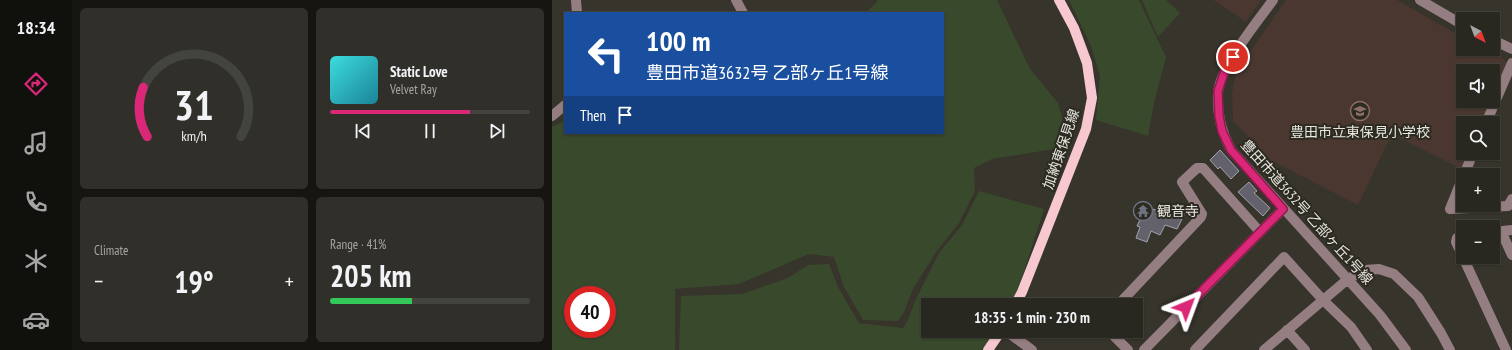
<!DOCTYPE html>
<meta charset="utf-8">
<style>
body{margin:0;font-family:"PT Sans Narrow","Noto Sans JP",sans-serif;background:#302f29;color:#f1f3f6;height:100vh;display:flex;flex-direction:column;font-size:15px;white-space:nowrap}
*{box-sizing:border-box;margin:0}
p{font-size:13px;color:#a5a5a5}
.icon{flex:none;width:22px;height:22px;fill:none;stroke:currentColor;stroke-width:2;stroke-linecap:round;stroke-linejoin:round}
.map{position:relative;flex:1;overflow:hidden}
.drawer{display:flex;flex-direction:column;gap:8px;padding:8px;background:#161512;width:480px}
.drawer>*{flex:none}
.hud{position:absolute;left:12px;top:12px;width:380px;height:122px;border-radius:0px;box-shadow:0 1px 3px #0004,0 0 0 1px #44443e;background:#1a4fa0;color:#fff;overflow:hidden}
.needle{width:26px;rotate:139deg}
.buttons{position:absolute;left:904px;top:12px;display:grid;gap:8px}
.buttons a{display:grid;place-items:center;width:44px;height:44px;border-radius:0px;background:#282720;box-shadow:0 1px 3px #0004,0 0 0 1px #44443e;font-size:20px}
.speed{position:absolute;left:12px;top:286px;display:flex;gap:8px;font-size:20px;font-weight:700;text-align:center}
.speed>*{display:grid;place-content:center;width:52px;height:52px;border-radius:50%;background:#282720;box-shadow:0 1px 3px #0004,0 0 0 1px #44443e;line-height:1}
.speed .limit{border:6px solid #d22;background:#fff;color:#111}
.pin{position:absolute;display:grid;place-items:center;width:34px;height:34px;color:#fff;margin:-17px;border:2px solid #fff;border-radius:50%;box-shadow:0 1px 4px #0007}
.me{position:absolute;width:44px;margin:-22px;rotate:44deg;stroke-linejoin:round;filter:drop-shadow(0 0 3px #0008)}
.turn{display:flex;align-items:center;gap:14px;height:84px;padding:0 16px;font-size:18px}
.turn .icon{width:52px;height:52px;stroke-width:2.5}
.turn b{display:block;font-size:28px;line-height:34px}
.then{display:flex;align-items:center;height:38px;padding:0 16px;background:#0003;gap:8px;font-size:15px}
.big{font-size:30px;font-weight:700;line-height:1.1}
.drawer .card{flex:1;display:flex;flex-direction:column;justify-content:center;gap:6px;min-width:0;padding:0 14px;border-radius:6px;background:#302f29}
.drawer .dial{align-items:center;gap:0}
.dial svg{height:104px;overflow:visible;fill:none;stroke:#44443e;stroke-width:7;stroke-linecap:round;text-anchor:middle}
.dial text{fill:#f1f3f6;stroke:none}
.song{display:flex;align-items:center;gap:12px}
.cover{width:48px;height:48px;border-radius:6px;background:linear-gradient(135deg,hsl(180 70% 55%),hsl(190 70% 35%))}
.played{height:4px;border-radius:2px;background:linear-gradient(90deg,#db2777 70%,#44443e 70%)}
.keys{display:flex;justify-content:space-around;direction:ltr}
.heat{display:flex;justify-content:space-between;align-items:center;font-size:22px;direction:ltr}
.charge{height:6px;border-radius:3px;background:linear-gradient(90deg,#34c759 41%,#44443e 0)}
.drawer .tiles{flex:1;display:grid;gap:8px;grid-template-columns:repeat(2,1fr)}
.trip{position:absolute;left:369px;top:298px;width:222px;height:40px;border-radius:0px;background:#282720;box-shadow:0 1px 3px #0004,0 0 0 1px #44443e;font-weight:700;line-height:40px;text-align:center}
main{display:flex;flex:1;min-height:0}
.tab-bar{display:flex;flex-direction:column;width:72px;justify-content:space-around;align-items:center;background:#10100d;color:#a5a5a5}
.tab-bar .icon{width:28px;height:28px}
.tab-bar .active{color:#db2777}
.tab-bar b{font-size:18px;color:#f1f3f6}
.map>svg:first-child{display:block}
.education{fill:#4a3730}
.green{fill:#39492b;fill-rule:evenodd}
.building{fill:#63616b;stroke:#a3a1ac}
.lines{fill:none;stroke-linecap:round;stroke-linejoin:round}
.minor{stroke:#957e82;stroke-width:10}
.major{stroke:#f7c8d0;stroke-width:10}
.route-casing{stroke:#8e194d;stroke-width:10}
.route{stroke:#db2777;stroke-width:7}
.labels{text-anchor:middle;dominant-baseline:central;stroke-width:4;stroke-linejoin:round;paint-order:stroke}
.poi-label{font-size:14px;fill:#e6e5df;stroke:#2c2a21}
.street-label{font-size:14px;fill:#e6e5df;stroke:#2c2a21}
</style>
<main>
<nav class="tab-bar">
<b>18:34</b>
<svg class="icon active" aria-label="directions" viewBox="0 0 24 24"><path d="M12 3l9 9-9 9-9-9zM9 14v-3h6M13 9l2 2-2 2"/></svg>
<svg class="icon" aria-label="music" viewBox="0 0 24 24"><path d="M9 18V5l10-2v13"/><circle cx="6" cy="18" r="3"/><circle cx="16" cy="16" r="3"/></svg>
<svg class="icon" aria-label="phone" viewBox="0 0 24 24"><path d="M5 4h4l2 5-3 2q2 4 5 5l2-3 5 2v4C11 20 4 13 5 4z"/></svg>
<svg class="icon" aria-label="climate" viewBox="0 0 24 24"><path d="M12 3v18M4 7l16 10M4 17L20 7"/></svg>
<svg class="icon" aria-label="car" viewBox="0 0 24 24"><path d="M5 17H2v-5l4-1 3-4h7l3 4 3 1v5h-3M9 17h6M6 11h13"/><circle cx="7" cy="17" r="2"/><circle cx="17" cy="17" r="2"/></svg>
</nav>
<section class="drawer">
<div class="tiles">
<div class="card dial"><svg viewBox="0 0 100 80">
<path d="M14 69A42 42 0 1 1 86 69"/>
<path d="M14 69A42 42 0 0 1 11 31" stroke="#db2777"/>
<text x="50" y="56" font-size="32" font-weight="700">31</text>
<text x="50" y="72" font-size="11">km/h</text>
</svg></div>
<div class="card">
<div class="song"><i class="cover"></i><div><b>Static Love</b><p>Velvet Ray</p></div></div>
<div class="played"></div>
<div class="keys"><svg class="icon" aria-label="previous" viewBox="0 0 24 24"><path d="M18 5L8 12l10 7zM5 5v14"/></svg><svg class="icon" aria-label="pause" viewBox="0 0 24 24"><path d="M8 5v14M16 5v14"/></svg><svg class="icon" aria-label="next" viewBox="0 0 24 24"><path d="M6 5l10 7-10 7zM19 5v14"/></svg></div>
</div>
<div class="card"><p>Climate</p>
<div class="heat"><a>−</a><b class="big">19°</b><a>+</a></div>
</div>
<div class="card"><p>Range · 41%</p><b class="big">205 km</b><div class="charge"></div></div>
</div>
</section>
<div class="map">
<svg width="960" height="350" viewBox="0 0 960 350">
<rect width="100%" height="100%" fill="#36342b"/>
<path class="education" d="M661 0H709L694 22Z
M734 0H845L911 38V49H933L951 58 955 64 941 95V71H911V101H939L929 123H911V153H916L910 169 840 134 806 205 720 161 681 121 680 93 684 72Z"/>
<path class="green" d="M325 0H445L478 69 506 103 513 129 502 149 440 159 422 168 423 191 407 223 385 251 361 289 352 312 346 321 311 320 292 287 282 257 257 254 187 284 123 289V350H0V127L13 121V133H391V13H313L325 2ZM21 295H55V329H21Z
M517 0H587L614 57 602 103 596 136 544 120 548 76 539 46Z
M590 0H614L628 13 606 37Z
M427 191 492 209 466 290 457 305H376V331H442L430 350H127L129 296 190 294 236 278 256 265 277 264 286 287 307 323 351 328 356 320 363 301 387 253 410 225Z"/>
<path class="building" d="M668 150 687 171 679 179 668 167 666 169 658 160Z
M697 182 705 191 702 193 718 208 711 216 686 192Z
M594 207 620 215 623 209 633 213 625 229 613 225 608 235 599 231 595 242 584 238 588 227 585 226Z"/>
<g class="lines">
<path class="minor" d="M24 0 25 13
M184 0 191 13
M721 0C705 22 668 67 666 93 665 115 669 130 679 150L828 315 854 350
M868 0 911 25
M941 40 960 49
M0 116 13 105
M934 123 960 63
M912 175 921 153
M911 177 898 209 956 206 960 199
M949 231 960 255
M941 232 960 230
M911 237 905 238 904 242 954 350
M566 305 649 217 650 214 630 182 645 168H651L708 232
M735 330 753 350
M454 331 480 350
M557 331 576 350
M592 350 731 209
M643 350 732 257 771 300 799 327 815 350
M712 350 796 279 813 270 827 269 842 274 866 297 889 333 898 350"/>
<path class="major" d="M463 305 470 292 534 129 540 98 535 63 522 28 507 0
M436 350 449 331"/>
</g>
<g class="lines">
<g class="route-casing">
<path id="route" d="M634 307 731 209 679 150 670 131 667 116 666 91 672 73 681 57"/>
</g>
<use href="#route" class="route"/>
</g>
<defs>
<g id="school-ring" transform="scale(1)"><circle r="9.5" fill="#2c2a21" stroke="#8d6e63" stroke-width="1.5"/><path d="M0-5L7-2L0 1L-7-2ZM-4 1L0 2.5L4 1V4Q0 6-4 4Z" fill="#8d6e63"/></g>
<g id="temple-ring" transform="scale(1)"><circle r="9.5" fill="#2c2a21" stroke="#6b7280" stroke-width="1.5"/><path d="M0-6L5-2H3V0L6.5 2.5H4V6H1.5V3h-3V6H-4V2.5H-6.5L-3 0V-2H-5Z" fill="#6b7280"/></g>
</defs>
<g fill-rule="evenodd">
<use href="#school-ring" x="808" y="111"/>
<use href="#temple-ring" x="591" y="211"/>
</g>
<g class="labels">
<g class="poi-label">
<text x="808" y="132">豊田市立東保見小学校</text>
<text x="605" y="211" text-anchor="start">観音寺</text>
</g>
<g class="street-label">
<text transform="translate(509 149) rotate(-71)">加納東保見線</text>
<text transform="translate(755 212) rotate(48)">豊田市道3632号 乙部ヶ丘1号線</text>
</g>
</g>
</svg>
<div class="buttons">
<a><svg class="needle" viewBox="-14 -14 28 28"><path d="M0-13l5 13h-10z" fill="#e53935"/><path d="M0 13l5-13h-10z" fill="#a5a5a5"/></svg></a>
<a><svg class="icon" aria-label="sound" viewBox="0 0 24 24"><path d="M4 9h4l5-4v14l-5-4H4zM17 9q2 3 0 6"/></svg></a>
<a><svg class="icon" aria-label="search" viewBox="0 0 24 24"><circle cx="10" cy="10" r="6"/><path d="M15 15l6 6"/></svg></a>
<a>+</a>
<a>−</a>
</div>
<div class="speed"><div class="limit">40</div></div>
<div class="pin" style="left:681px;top:57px;background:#d93025"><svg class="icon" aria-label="arrive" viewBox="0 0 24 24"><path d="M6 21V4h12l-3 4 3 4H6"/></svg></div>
<svg class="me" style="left:634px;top:307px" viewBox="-20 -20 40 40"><path d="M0-17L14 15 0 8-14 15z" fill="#db2777" stroke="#fff" stroke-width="4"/></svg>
<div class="trip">18:35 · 1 min · 230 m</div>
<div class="hud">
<div class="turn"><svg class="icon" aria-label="left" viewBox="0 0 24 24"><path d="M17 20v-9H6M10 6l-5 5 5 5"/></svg><div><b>100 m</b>豊田市道3632号 乙部ヶ丘1号線</div></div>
<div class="then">Then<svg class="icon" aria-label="arrive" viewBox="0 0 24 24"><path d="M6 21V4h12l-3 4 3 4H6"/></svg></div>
</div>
</div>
</main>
